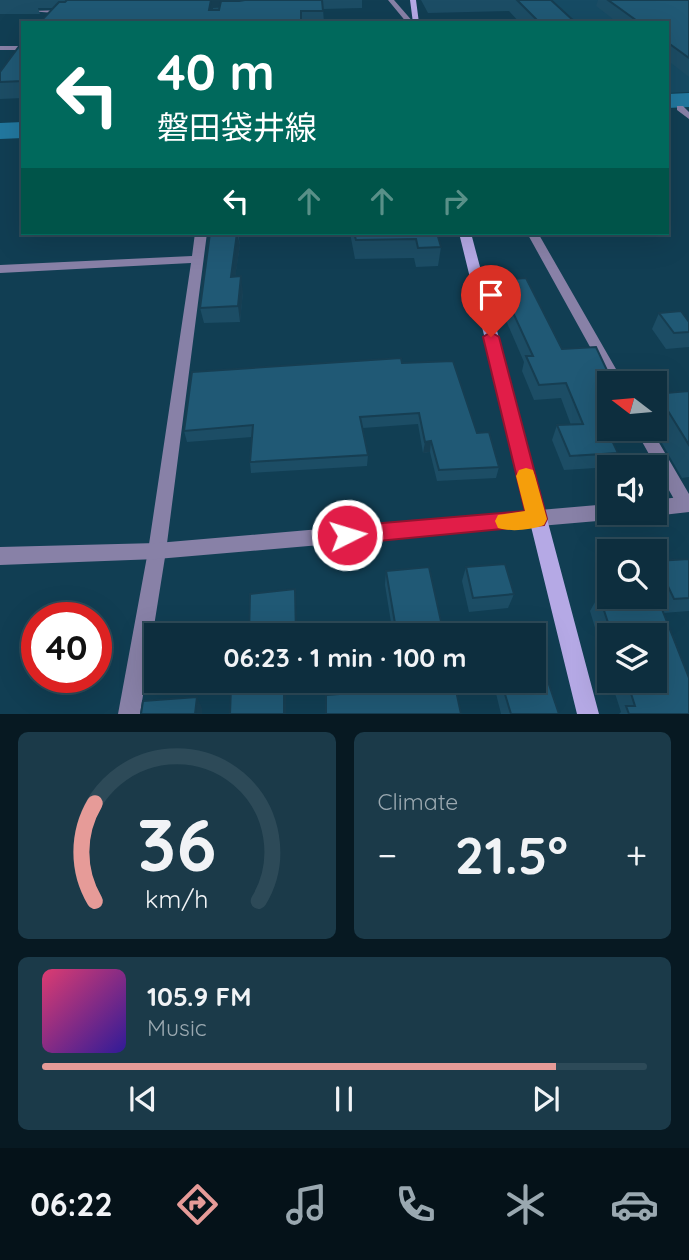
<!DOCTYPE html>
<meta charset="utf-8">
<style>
body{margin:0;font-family:Quicksand,"Noto Sans JP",sans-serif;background:#1b3a49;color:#f1f3f6;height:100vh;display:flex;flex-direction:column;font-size:26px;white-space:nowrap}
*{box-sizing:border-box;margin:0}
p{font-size:23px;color:#9aa8b0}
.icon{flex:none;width:38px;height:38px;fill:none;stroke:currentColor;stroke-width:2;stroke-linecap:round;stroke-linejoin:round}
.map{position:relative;height:714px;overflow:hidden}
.drawer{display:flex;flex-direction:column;gap:18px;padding:18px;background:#071922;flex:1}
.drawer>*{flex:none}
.hud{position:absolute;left:21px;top:21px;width:648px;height:214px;border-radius:0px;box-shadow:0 7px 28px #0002,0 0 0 2px #2d4a58;background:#00695c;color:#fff;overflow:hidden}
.needle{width:46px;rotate:286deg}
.buttons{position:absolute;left:597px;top:371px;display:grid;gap:14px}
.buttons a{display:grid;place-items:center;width:70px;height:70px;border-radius:0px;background:#0d2e3e;box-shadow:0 7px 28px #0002,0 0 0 2px #2d4a58;font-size:35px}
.speed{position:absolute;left:21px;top:602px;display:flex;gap:14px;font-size:35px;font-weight:700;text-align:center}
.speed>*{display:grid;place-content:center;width:91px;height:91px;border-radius:50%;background:#0d2e3e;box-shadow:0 7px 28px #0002,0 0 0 2px #2d4a58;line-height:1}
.speed .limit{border:10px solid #d22;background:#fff;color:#111}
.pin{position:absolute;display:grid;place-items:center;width:60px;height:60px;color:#fff;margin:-72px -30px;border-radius:50% 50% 50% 0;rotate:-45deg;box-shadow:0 0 7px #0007}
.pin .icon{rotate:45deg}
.me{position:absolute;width:77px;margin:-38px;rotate:85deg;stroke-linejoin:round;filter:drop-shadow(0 0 5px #0008)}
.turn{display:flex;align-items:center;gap:24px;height:147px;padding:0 21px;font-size:32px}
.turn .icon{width:91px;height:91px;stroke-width:2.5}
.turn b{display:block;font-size:49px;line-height:60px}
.lanes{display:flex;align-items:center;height:66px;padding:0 21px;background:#0003;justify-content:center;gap:35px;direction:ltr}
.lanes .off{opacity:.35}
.big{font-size:52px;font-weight:700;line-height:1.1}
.drawer .tile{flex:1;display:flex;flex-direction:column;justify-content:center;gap:10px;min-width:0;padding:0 24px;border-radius:10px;background:#1b3a49}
.drawer .dial{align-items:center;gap:0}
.dial svg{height:182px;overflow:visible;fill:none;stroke:#2d4a58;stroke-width:7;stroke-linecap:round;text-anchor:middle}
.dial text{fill:#f1f3f6;stroke:none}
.song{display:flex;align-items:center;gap:21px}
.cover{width:84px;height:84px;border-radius:10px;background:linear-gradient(135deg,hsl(340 70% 55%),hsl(250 70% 35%))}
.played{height:7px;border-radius:4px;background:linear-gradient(90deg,#e69b98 85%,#2d4a58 85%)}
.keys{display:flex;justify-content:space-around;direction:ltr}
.heat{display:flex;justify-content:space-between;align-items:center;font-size:38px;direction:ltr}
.drawer .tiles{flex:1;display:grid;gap:18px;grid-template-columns:1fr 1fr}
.tile:last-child{grid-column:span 2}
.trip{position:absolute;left:144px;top:623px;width:402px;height:70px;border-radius:0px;background:#0d2e3e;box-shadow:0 7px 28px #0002,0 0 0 2px #2d4a58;font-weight:700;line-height:70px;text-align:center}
.dock{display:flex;height:112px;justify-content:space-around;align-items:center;background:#051219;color:#9aa8b0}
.dock .icon{width:49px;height:49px}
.dock .current{color:#e69b98}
.dock b{font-size:32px;color:#f1f3f6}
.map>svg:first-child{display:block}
.built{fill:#164b64}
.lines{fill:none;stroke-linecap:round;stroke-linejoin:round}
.river{fill:#22789f;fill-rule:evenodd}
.minor{fill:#8881a7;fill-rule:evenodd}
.tertiary{fill:#8881a7;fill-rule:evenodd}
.secondary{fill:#b5a9e5;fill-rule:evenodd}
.wall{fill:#1c4d65}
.shaded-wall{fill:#163e52}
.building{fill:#205975;stroke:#163e52;stroke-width:2}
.route{fill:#e11d48;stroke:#92132f;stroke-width:2}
.slow{fill:#f59e0b}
</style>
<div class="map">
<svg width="689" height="714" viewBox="0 0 689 714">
<rect width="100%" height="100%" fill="#113e53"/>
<path class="built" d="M547 0H689V92L667 93V23H572Z"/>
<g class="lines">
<path class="river" d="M689 93V107L667 108V94Z
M23 122V138L0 139V123Z"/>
<path class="minor" d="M80 0H87L67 14 29 11 66 10Z
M388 0H394L414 23H407Z
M0 46H23V50H0Z
M677 106H683L689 112V119L677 110Z
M195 233H207L166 551 140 714H118L148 551 191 263 0 273V265L192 256Z
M527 233H538L624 383H610Z
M635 429H651L689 494V511L680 510Z"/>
<path class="tertiary" d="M689 496V512L654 516 648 513H654V500Z
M609 504V513H617L615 517 609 520 157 559 0 565V547L157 543Z"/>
<path class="secondary" d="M410 0H416L419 23H413Z
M459 233H471L599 714H577Z"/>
</g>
<path class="wall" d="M0 0H362V8L323 9 324 23H39L54 8H38L40 14H0Z
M421 0H551L576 23H520L509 11 428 13Z
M598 0H689V77L667 60V23H618L596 6Z
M23 41V98L0 99V72Z
M210 233H238L240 245 235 277 243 292 240 322 204 323 200 308Z
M350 233H437L441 247 438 266 416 267 414 258 355 259Z
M498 280 562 349 609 383V426H605L618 453 611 467 564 470 552 440 557 425H571L561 398 534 400 522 371 524 362 495 295Z
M659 313 689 322V347L666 349 652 329Z
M402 363 477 433 499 467 496 478 437 481 430 452 423 453 418 424 363 428 368 455 367 466 251 473 250 462 252 437 187 442 184 431Z
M689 391V477L682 478 654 429V394Z
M689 559V611L663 613 689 714H619L621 712 611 681H654V635H609V674L590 611 599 595 654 597V563L656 561Z
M466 567 514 594 508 608 469 612 462 581Z
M386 571 444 635H393L385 585Z
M401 681H454L402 689Z
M493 681H534L559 714H501Z"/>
<path class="shaded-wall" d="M211 0H263L240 6 213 8 211 23 209 10Z
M237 233 240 245 233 292 231 277Z
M241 276 243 292 240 322 238 306Z
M431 441 430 452 423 453 425 442Z
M295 589 296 603 298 635H296Z
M284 683 286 695V714H284Z
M197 697 202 708V714H195Z"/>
<path class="building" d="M67 0H211L209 10H219L221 1H239L245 0H322L323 11H301V23H39L59 2H65Z
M517 0H551L576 23H540Z
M608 0H689V58L667 42V23H640Z
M23 41V81L0 82V72Z
M210 233H237L231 277 241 276 238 306 200 308Z
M354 233H437L441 247 418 248 416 239 356 240Z
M526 278 562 349 596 347 613 383H609V411H598L618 453 570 456 557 425 583 424 566 383 539 385 526 356H533L498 280Z
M681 311 689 322V332L674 333 659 313Z
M401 358 402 363 453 361 477 433 489 432 499 467 439 470 431 441 425 442 419 413 360 417 368 455 250 462 253 425 184 431 192 372Z
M689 391V445L665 406 654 395V394Z
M689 559V598L674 599 656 561Z
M505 564 514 594 473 598 466 567Z
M429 567 444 635H397L386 571Z
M295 589 296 635H249L250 594Z
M654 594H656L689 678V714H629L626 706H635L627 681H654V635H612L599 595H609V597H654Z
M534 658H540L559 714H511L501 681H534Z
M405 681H454L461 714H326V695L406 689Z
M284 683V714H230L231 687Z
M197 697 195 714H141L143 701Z"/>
<path class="route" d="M491 332 499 337 547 519 544 525 347 544 339 542 336 535 339 528 347 526 525 511 483 337Z"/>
<path class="slow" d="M526 468 533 470 535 476 547 519 544 525C531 530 511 532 498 528L495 521 498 515 525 511 516 476 519 470Z"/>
</svg>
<div class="buttons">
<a><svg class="needle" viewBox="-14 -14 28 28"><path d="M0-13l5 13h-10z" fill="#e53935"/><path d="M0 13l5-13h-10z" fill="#9aa8b0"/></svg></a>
<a><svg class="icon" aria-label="sound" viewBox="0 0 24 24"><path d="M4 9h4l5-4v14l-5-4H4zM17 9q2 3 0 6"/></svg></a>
<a><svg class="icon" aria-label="search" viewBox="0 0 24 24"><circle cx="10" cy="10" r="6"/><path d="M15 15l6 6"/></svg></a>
<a><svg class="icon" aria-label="layers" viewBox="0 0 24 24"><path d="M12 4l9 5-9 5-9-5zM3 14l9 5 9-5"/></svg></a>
</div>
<div class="speed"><div class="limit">40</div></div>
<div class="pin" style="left:491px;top:337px;background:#d93025"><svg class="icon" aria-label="arrive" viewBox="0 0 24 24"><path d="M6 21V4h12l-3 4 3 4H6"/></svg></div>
<svg class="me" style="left:347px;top:535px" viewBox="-20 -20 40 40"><circle r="17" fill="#e11d48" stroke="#fff" stroke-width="3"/><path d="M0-11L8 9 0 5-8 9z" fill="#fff"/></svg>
<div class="trip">06:23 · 1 min · 100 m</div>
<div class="hud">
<div class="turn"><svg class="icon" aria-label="left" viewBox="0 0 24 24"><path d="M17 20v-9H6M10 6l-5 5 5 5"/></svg><div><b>40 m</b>磐田袋井線</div></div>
<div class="lanes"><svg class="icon" aria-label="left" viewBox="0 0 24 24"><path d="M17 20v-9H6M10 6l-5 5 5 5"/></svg><svg class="icon off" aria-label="ahead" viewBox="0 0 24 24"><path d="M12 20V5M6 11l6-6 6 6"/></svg><svg class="icon off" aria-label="ahead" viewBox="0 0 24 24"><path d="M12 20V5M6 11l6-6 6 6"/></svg><svg class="icon off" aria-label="right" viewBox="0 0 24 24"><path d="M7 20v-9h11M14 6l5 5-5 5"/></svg></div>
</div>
</div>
<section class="drawer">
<div class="tiles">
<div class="tile dial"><svg viewBox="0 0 100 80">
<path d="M14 69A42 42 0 1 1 86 69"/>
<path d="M14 69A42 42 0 0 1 14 26" stroke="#e69b98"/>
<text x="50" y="56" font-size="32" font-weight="700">36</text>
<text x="50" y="72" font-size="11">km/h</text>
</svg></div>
<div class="tile"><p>Climate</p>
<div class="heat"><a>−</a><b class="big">21.5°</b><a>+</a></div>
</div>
<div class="tile">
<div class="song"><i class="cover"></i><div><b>105.9 FM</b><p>Music</p></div></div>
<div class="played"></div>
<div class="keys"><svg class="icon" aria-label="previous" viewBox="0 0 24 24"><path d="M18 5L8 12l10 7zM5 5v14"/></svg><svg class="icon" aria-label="pause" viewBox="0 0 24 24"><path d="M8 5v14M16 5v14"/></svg><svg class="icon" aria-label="next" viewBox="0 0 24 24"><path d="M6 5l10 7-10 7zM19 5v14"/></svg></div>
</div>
</div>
</section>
<nav class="dock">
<b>06:22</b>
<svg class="icon current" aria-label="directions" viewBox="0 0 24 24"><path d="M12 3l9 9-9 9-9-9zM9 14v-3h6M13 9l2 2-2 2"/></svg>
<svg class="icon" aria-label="music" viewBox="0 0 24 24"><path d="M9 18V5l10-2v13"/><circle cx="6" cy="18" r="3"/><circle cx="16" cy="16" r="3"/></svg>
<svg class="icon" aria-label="phone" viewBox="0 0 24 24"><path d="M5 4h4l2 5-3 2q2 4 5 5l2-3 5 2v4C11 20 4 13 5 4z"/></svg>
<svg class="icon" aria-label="climate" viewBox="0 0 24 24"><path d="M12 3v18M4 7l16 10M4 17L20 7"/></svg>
<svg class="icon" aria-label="car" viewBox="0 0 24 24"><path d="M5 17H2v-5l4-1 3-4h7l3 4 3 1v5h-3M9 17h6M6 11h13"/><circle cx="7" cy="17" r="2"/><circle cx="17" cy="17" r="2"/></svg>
</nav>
